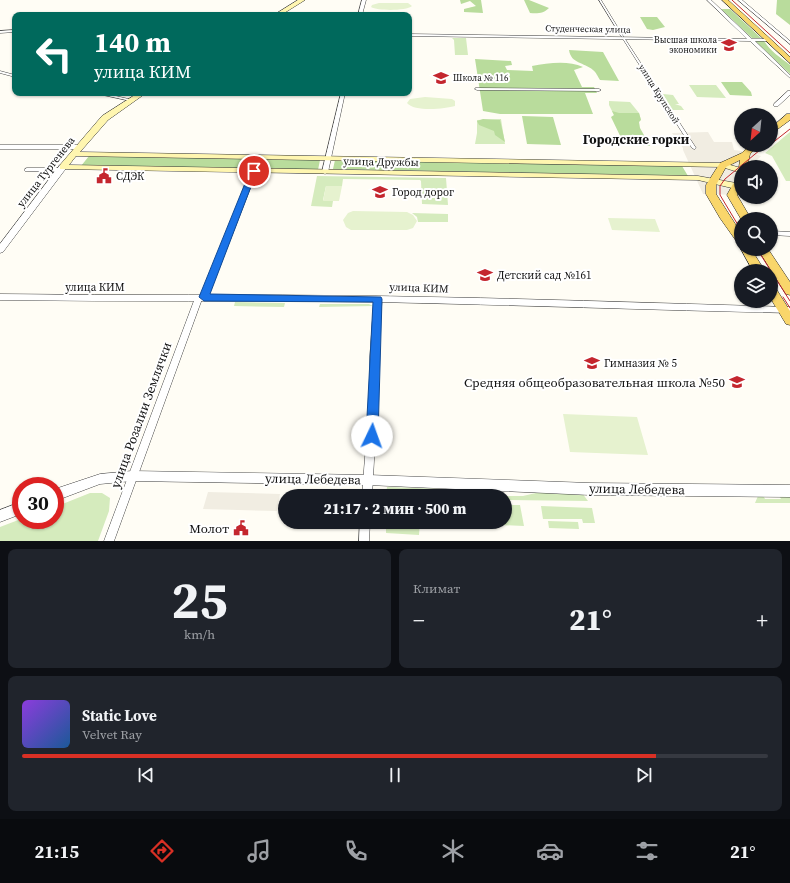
<!DOCTYPE html>
<html lang="ru">
<meta charset="utf-8">
<style>
body{margin:0;font-family:"Source Serif 4",serif;background:#20242c;color:#f1f3f6;height:100vh;display:flex;flex-direction:column;font-size:15px;white-space:nowrap}
*{box-sizing:border-box;margin:0}
p{font-size:13px;color:#9ea1a6}
.icon{flex:none;width:22px;height:22px;fill:none;stroke:currentColor;stroke-width:2;stroke-linecap:round;stroke-linejoin:round}
.map{position:relative;height:541px;overflow:hidden}
.sheet{display:flex;flex-direction:column;gap:8px;padding:8px;background:#0d0f14;flex:1}
.sheet>*{flex:none}
.top-card{position:absolute;left:12px;top:12px;width:400px;height:84px;border-radius:8px;box-shadow:0 1px 3px #0004;background:#00695c;color:#fff;overflow:hidden}
.needle{width:26px;rotate:207deg}
.controls{position:absolute;left:734px;top:108px;display:grid;gap:8px}
.controls a{display:grid;place-items:center;width:44px;height:44px;border-radius:50%;background:#171b24;box-shadow:0 1px 3px #0004;font-size:20px}
.speed{position:absolute;left:12px;top:477px;display:flex;gap:8px;font-size:20px;font-weight:700;text-align:center}
.speed>*{display:grid;place-content:center;width:52px;height:52px;border-radius:50%;background:#171b24;box-shadow:0 1px 3px #0004;line-height:1}
.speed .limit{border:6px solid #d22;background:#fff;color:#111}
.pin{position:absolute;display:grid;place-items:center;width:34px;height:34px;color:#fff;margin:-17px;border:2px solid #fff;border-radius:50%;box-shadow:0 1px 4px #0007}
.me{position:absolute;width:44px;margin:-22px;rotate:3deg;stroke-linejoin:round;filter:drop-shadow(0 0 3px #0008)}
.turn{display:flex;align-items:center;gap:14px;height:84px;padding:0 16px;font-size:18px}
.turn .icon{width:52px;height:52px;stroke-width:2.5}
.turn b{display:block;font-size:28px;line-height:34px}
.big{font-size:30px;font-weight:800;line-height:1.1}
.sheet .tile{flex:1;display:flex;flex-direction:column;justify-content:center;gap:6px;min-width:0;padding:0 14px;border-radius:8px;background:#20242c}
.sheet .dial{align-items:center;gap:0}
.dial b{font-size:52px;line-height:1}
.song{display:flex;align-items:center;gap:12px}
.cover{width:48px;height:48px;border-radius:6px;background:linear-gradient(135deg,hsl(270 70% 55%),hsl(210 70% 35%))}
.played{height:4px;border-radius:2px;background:linear-gradient(90deg,#d93025 85%,#363941 85%)}
.keys{display:flex;justify-content:space-around;direction:ltr}
.heat{display:flex;justify-content:space-between;align-items:center;font-size:22px;direction:ltr}
.sheet .tiles{flex:1;display:grid;gap:8px;grid-template-columns:1fr 1fr}
.tile:last-child{grid-column:span 2}
.trip{position:absolute;left:278px;top:489px;width:234px;height:40px;border-radius:20px;background:#171b24;box-shadow:0 1px 3px #0004;font-weight:800;line-height:40px;text-align:center}
.menu{display:flex;height:64px;justify-content:space-around;align-items:center;background:#090b0e;color:#9ea1a6}
.menu .icon{width:28px;height:28px}
.menu .active{color:#d93025}
.menu b{font-size:18px;color:#f1f3f6}
.map>svg:first-child{display:block}
.green{fill:#d5ebbd}
.forest{fill:#b9dc9c}
.pitch{fill:#e6f2cf}
.plaza{fill:#f1ede2}
.lines{fill:none;stroke-linecap:round;stroke-linejoin:round}
.pedestrian-casing{stroke:#444;stroke-width:1}
.minor-casing{stroke:#444;stroke-width:1}
.tertiary-casing{stroke:#444;stroke-width:1}
.secondary-casing{stroke:#333;stroke-width:1}
.primary-casing{stroke:#222;stroke-width:1}
.pedestrian{fill:#fff;fill-rule:evenodd}
.minor{fill:#fff;fill-rule:evenodd}
.tertiary{fill:#fff;fill-rule:evenodd}
.secondary{fill:#fff6b0;fill-rule:evenodd}
.primary{fill:#f9d66b;fill-rule:evenodd}
.tram{stroke:#c4262e;stroke-width:1}
.route{fill:#1a73e8;stroke:#114b97}
.labels{text-anchor:middle;dominant-baseline:central;stroke-width:4;stroke-linejoin:round;paint-order:stroke}
.far-street-label{font-size:9px;fill:#111;stroke:#fff}
.far-poi-label{font-size:9px;fill:#111;stroke:#fff;text-anchor:end}
.street-label{font-size:11px;fill:#111;stroke:#fff}
.poi-label{font-size:11px;fill:#111;stroke:#fff;text-anchor:start}
.far-district-label{font-size:13px;font-weight:bold;fill:#111;stroke:#fff}
.near-poi-label{font-size:13px;fill:#111;stroke:#fff;text-anchor:end}
.near-street-label{font-size:13px;fill:#111;stroke:#fff}
</style>
<div class="map">
<svg width="790" height="541" viewBox="0 0 790 541">
<rect width="100%" height="100%" fill="#fffdf5"/>
<path class="green" d="M452 38H466L468 55H455L454 40Z
M689 85H716L726 98 697 97Z
M663 94 673 95 679 104H675L681 106 684 110H672Z
M609 101 630 102 639 113 641 120 614 115 609 105Z
M501 119 505 144H475L477 133V120Z
M790 132V181H786L772 156 765 153Z
M317 176 446 178 448 205 422 204 421 181 420 180 343 179 342 186H326L323 200 333 201 332 207 311 206Z
M412 213 448 214V222H418L417 217Z
M235 302 285 303 284 307 234 306Z
M320 304H369L373 306 319 307Z
M387 487 477 490 502 496H386Z
M540 492 582 493 588 501 505 500V496H523Z
M90 493H102L110 498 109 511 98 541H0V527L21 519 55 520V507Z
M763 495 765 499H781L779 495 790 496V503H755L758 496Z
M505 505H520L524 526 433 522H505Z
M541 506 592 508 595 523H583L582 519H543Z
M548 521 578 522 579 529 549 528Z
M386 522H420L419 535 386 533Z"/>
<path class="forest" d="M460 0H481L483 13 464 12V9L476 6 470 1 461 4Z
M524 0H529L549 8C544 13 538 14 530 13Z
M777 0H790V25L776 14Z
M721 9H730L761 38H752Z
M640 17H657L665 27 653 30 647 29Z
M755 41H764C771 52 780 57 790 65V74Z
M569 50 603 52 619 81 600 80C598 77 596 72 593 70 584 62 571 64 569 50Z
M475 59 511 61 512 65 505 66 507 70 533 71 532 66C548 63 568 60 583 67L574 70 582 87H594L597 93H585L593 114H500L483 111Z
M721 82H742L751 92 752 96 730 95Z
M612 111 619 113H639L641 120 639 122 640 128 650 146 624 144 611 117 614 115Z
M522 116 553 117 561 145 527 144Z
M483 119 500 120 505 142 495 135 494 131 479 125 477 121Z
M89 156 320 160 318 170 81 166Z
M335 160 682 166 688 176 333 169Z"/>
<path class="pitch" d="M379 3H408L412 6C406 11 378 11 371 7L372 5Z
M425 97 452 99 455 101V106C445 109 414 112 407 103L410 99Z
M326 186H342L339 201H323Z
M353 211 407 212 413 215 417 221 413 228 407 230H351L346 227 343 220 348 213Z
M608 218 655 219 660 232 612 230Z
M563 414 637 417 648 455 570 452Z"/>
<path class="plaza" d="M708 132 714 142H732L734 150 748 152 761 156 754 163V167H741V195L703 194 683 150V148L672 133Z
M208 492 280 494 277 511 203 509Z"/>
<g class="lines">
<g class="pedestrian-casing">
<path id="pedestrian" d="M599 0H601L623 36V37L621 36Z
M623 38 625 39 696 148 695 149H694L692 148 623 39Z
M476 88 599 89 601 90 599 91 477 90 475 89Z"/>
</g>
<g class="minor-casing">
<path id="minor" d="M362 0H366L362 15H358Z
M707 0H711L752 39H768V41H755L790 75V78L750 41 409 36V34L747 39Z
M738 0H742L790 41V44Z
M15 30V32L0 33V31Z
M0 71 15 75V77L0 73Z
M788 91H790V95L778 106H774V104Z
M94 93H103L133 100 131 101Z
M341 93H345L328 172 325 174 322 172Z
M0 145H80L83 147 80 149H0Z
M27 168H62L65 170 62 172 25 171V169Z
M254 169 257 171 208 297 207 299H202L114 541H104L195 298 196 296H201L251 171Z
M771 231 790 232V236L771 235Z
M375 297H381L382 299 378 356 377 406 372 496H362L369 406 370 356 374 299Z
M360 522H370L369 541H359Z"/>
</g>
<g class="tertiary-casing">
<path id="tertiary" d="M60 165H66L67 167 3 252 0 253V244Z
M0 294C126 296 251 294 377 296 515 298 652 303 790 307V313C652 310 515 305 377 302 251 300 126 302 0 300Z
M132 471 368 475 590 483 790 485V497L590 495 368 485 132 481 100 484 55 501V489L100 474Z
M21 502V514L0 522V510Z"/>
</g>
<g class="secondary-casing">
<path id="secondary" d="M298 0H305L281 15H274Z
M138 93H146L108 120 80 152 723 163 741 168V173L722 167 76 156 69 165 698 176 736 183 740 186 736 189 698 180 60 169V165L102 116Z"/>
</g>
<g class="primary-casing">
<path id="primary" d="M722 0H728L790 57V63Z
M787 114H790V120L771 134V128Z
M750 145H759L750 154 747 167H741L740 169 739 167 740 160 726 167 716 185V194L741 233V243L737 242 720 218 706 194V185L720 163 742 153Z
M741 179V187L737 195 751 219H741L727 195 733 184Z
M741 249H751L765 271H753Z
M758 249H768L790 282V295L786 294Z
M771 286 775 287 790 311V325L786 324 771 299Z"/>
</g>
<use href="#pedestrian" class="pedestrian"/>
<use href="#minor" class="minor"/>
<use href="#tertiary" class="tertiary"/>
<use href="#secondary" class="secondary"/>
<use href="#primary" class="primary"/>
<path class="tram" d="M732 0 790 53
M771 144 790 129
M741 230 720 195V186L725 179 766 145
M757 249 790 301
M783 297 790 308"/>
</g>
<path class="route" d="M254 168 257 171 210 294 381 297 382 299 378 436 376 439 372 441 368 439 366 436 373 302 204 301 199 297 250 171Z"/>
<defs>
<g id="university-bare" transform="scale(1.2)"><path d="M0-5L7-2L0 1L-7-2ZM-4 1L0 2.5L4 1V4Q0 6-4 4Z" fill="#c4262e" stroke="#fff" stroke-width="2.5" paint-order="stroke"/></g>
<g id="school-bare" transform="scale(1.2)"><path d="M0-5L7-2L0 1L-7-2ZM-4 1L0 2.5L4 1V4Q0 6-4 4Z" fill="#c4262e" stroke="#fff" stroke-width="2.5" paint-order="stroke"/></g>
<g id="civic-bare" transform="scale(1.2)"><path d="M-.6-6.5H3V-4.5H.6V-3L4-1V1h2V6H-6V1h2V-1L-.6-3ZM-1.2 2.5V6h2.4V2.5Z" fill="#c4262e" stroke="#fff" stroke-width="2.5" paint-order="stroke"/></g>
</defs>
<g fill-rule="evenodd">
<use href="#university-bare" x="729" y="45"/>
<use href="#school-bare" x="441" y="78"/>
<use href="#civic-bare" x="104" y="176"/>
<use href="#school-bare" x="380" y="192"/>
<use href="#school-bare" x="485" y="275"/>
<use href="#school-bare" x="592" y="363"/>
<use href="#school-bare" x="737" y="382"/>
<use href="#civic-bare" x="241" y="528"/>
</g>
<g class="labels">
<g class="far-street-label">
<text transform="translate(588 29) rotate(1)">Студенческая улица</text>
<text transform="translate(659 94) rotate(58)">улица Крупской</text>
</g>
<g class="far-poi-label">
<text x="717" y="40">Высшая школа<tspan x="717" dy="10">экономики</tspan></text>
<text x="453" y="78" text-anchor="start">Школа № 116</text>
</g>
<g class="street-label">
<text transform="translate(381 162) rotate(1)">улица Дружбы</text>
<text transform="translate(46 172) rotate(-52)">улица Тургенева</text>
<text x="95" y="287">улица КИМ</text>
<text transform="translate(419 288) rotate(2)">улица КИМ</text>
</g>
<g class="poi-label">
<text x="116" y="176">СДЭК</text>
<text x="392" y="192">Город дорог</text>
<text x="497" y="275">Детский сад №161</text>
<text x="604" y="363">Гимназия № 5</text>
</g>
<g class="far-district-label">
<text x="636" y="139">Городские горки</text>
</g>
<g class="near-poi-label">
<text x="725" y="382">Средняя общеобразовательная школа №50</text>
<text x="229" y="528">Молот</text>
</g>
<g class="near-street-label">
<text transform="translate(141 415) rotate(-70)">улица Розалии Землячки</text>
<text transform="translate(313 479) rotate(1)">улица Лебедева</text>
<text transform="translate(637 489) rotate(1)">улица Лебедева</text>
</g>
</g>
</svg>
<div class="controls">
<a><svg class="needle" viewBox="-14 -14 28 28"><path d="M0-13l5 13h-10z" fill="#e53935"/><path d="M0 13l5-13h-10z" fill="#9ea1a6"/></svg></a>
<a><svg class="icon" aria-label="sound" viewBox="0 0 24 24"><path d="M4 9h4l5-4v14l-5-4H4zM17 9q2 3 0 6"/></svg></a>
<a><svg class="icon" aria-label="search" viewBox="0 0 24 24"><circle cx="10" cy="10" r="6"/><path d="M15 15l6 6"/></svg></a>
<a><svg class="icon" aria-label="layers" viewBox="0 0 24 24"><path d="M12 4l9 5-9 5-9-5zM3 14l9 5 9-5"/></svg></a>
</div>
<div class="speed"><div class="limit">30</div></div>
<div class="pin" style="left:254px;top:171px;background:#d93025"><svg class="icon" aria-label="arrive" viewBox="0 0 24 24"><path d="M6 21V4h12l-3 4 3 4H6"/></svg></div>
<svg class="me" style="left:372px;top:436px" viewBox="-20 -20 40 40"><circle r="19" fill="#fff"/><path d="M0-13L10 11 0 6-10 11z" fill="#1a73e8"/></svg>
<div class="trip">21:17 · 2 мин · 500 m</div>
<div class="top-card">
<div class="turn"><svg class="icon" aria-label="left" viewBox="0 0 24 24"><path d="M17 20v-9H6M10 6l-5 5 5 5"/></svg><div><b>140 m</b>улица КИМ</div></div>
</div>
</div>
<section class="sheet">
<div class="tiles">
<div class="tile dial"><b>25</b><p>km/h</p></div>
<div class="tile"><p>Климат</p>
<div class="heat"><a>−</a><b class="big">21°</b><a>+</a></div>
</div>
<div class="tile">
<div class="song"><i class="cover"></i><div><b>Static Love</b><p>Velvet Ray</p></div></div>
<div class="played"></div>
<div class="keys"><svg class="icon" aria-label="previous" viewBox="0 0 24 24"><path d="M18 5L8 12l10 7zM5 5v14"/></svg><svg class="icon" aria-label="pause" viewBox="0 0 24 24"><path d="M8 5v14M16 5v14"/></svg><svg class="icon" aria-label="next" viewBox="0 0 24 24"><path d="M6 5l10 7-10 7zM19 5v14"/></svg></div>
</div>
</div>
</section>
<nav class="menu">
<b>21:15</b>
<svg class="icon active" aria-label="directions" viewBox="0 0 24 24"><path d="M12 3l9 9-9 9-9-9zM9 14v-3h6M13 9l2 2-2 2"/></svg>
<svg class="icon" aria-label="music" viewBox="0 0 24 24"><path d="M9 18V5l10-2v13"/><circle cx="6" cy="18" r="3"/><circle cx="16" cy="16" r="3"/></svg>
<svg class="icon" aria-label="phone" viewBox="0 0 24 24"><path d="M5 4h4l2 5-3 2q2 4 5 5l2-3 5 2v4C11 20 4 13 5 4z"/></svg>
<svg class="icon" aria-label="climate" viewBox="0 0 24 24"><path d="M12 3v18M4 7l16 10M4 17L20 7"/></svg>
<svg class="icon" aria-label="car" viewBox="0 0 24 24"><path d="M5 17H2v-5l4-1 3-4h7l3 4 3 1v5h-3M9 17h6M6 11h13"/><circle cx="7" cy="17" r="2"/><circle cx="17" cy="17" r="2"/></svg>
<svg class="icon" aria-label="filters" viewBox="0 0 24 24"><path d="M4 7h16M4 17h16"/><circle cx="9" cy="7" r="2"/><circle cx="15" cy="17" r="2"/></svg>
<b>21°</b>
</nav>
